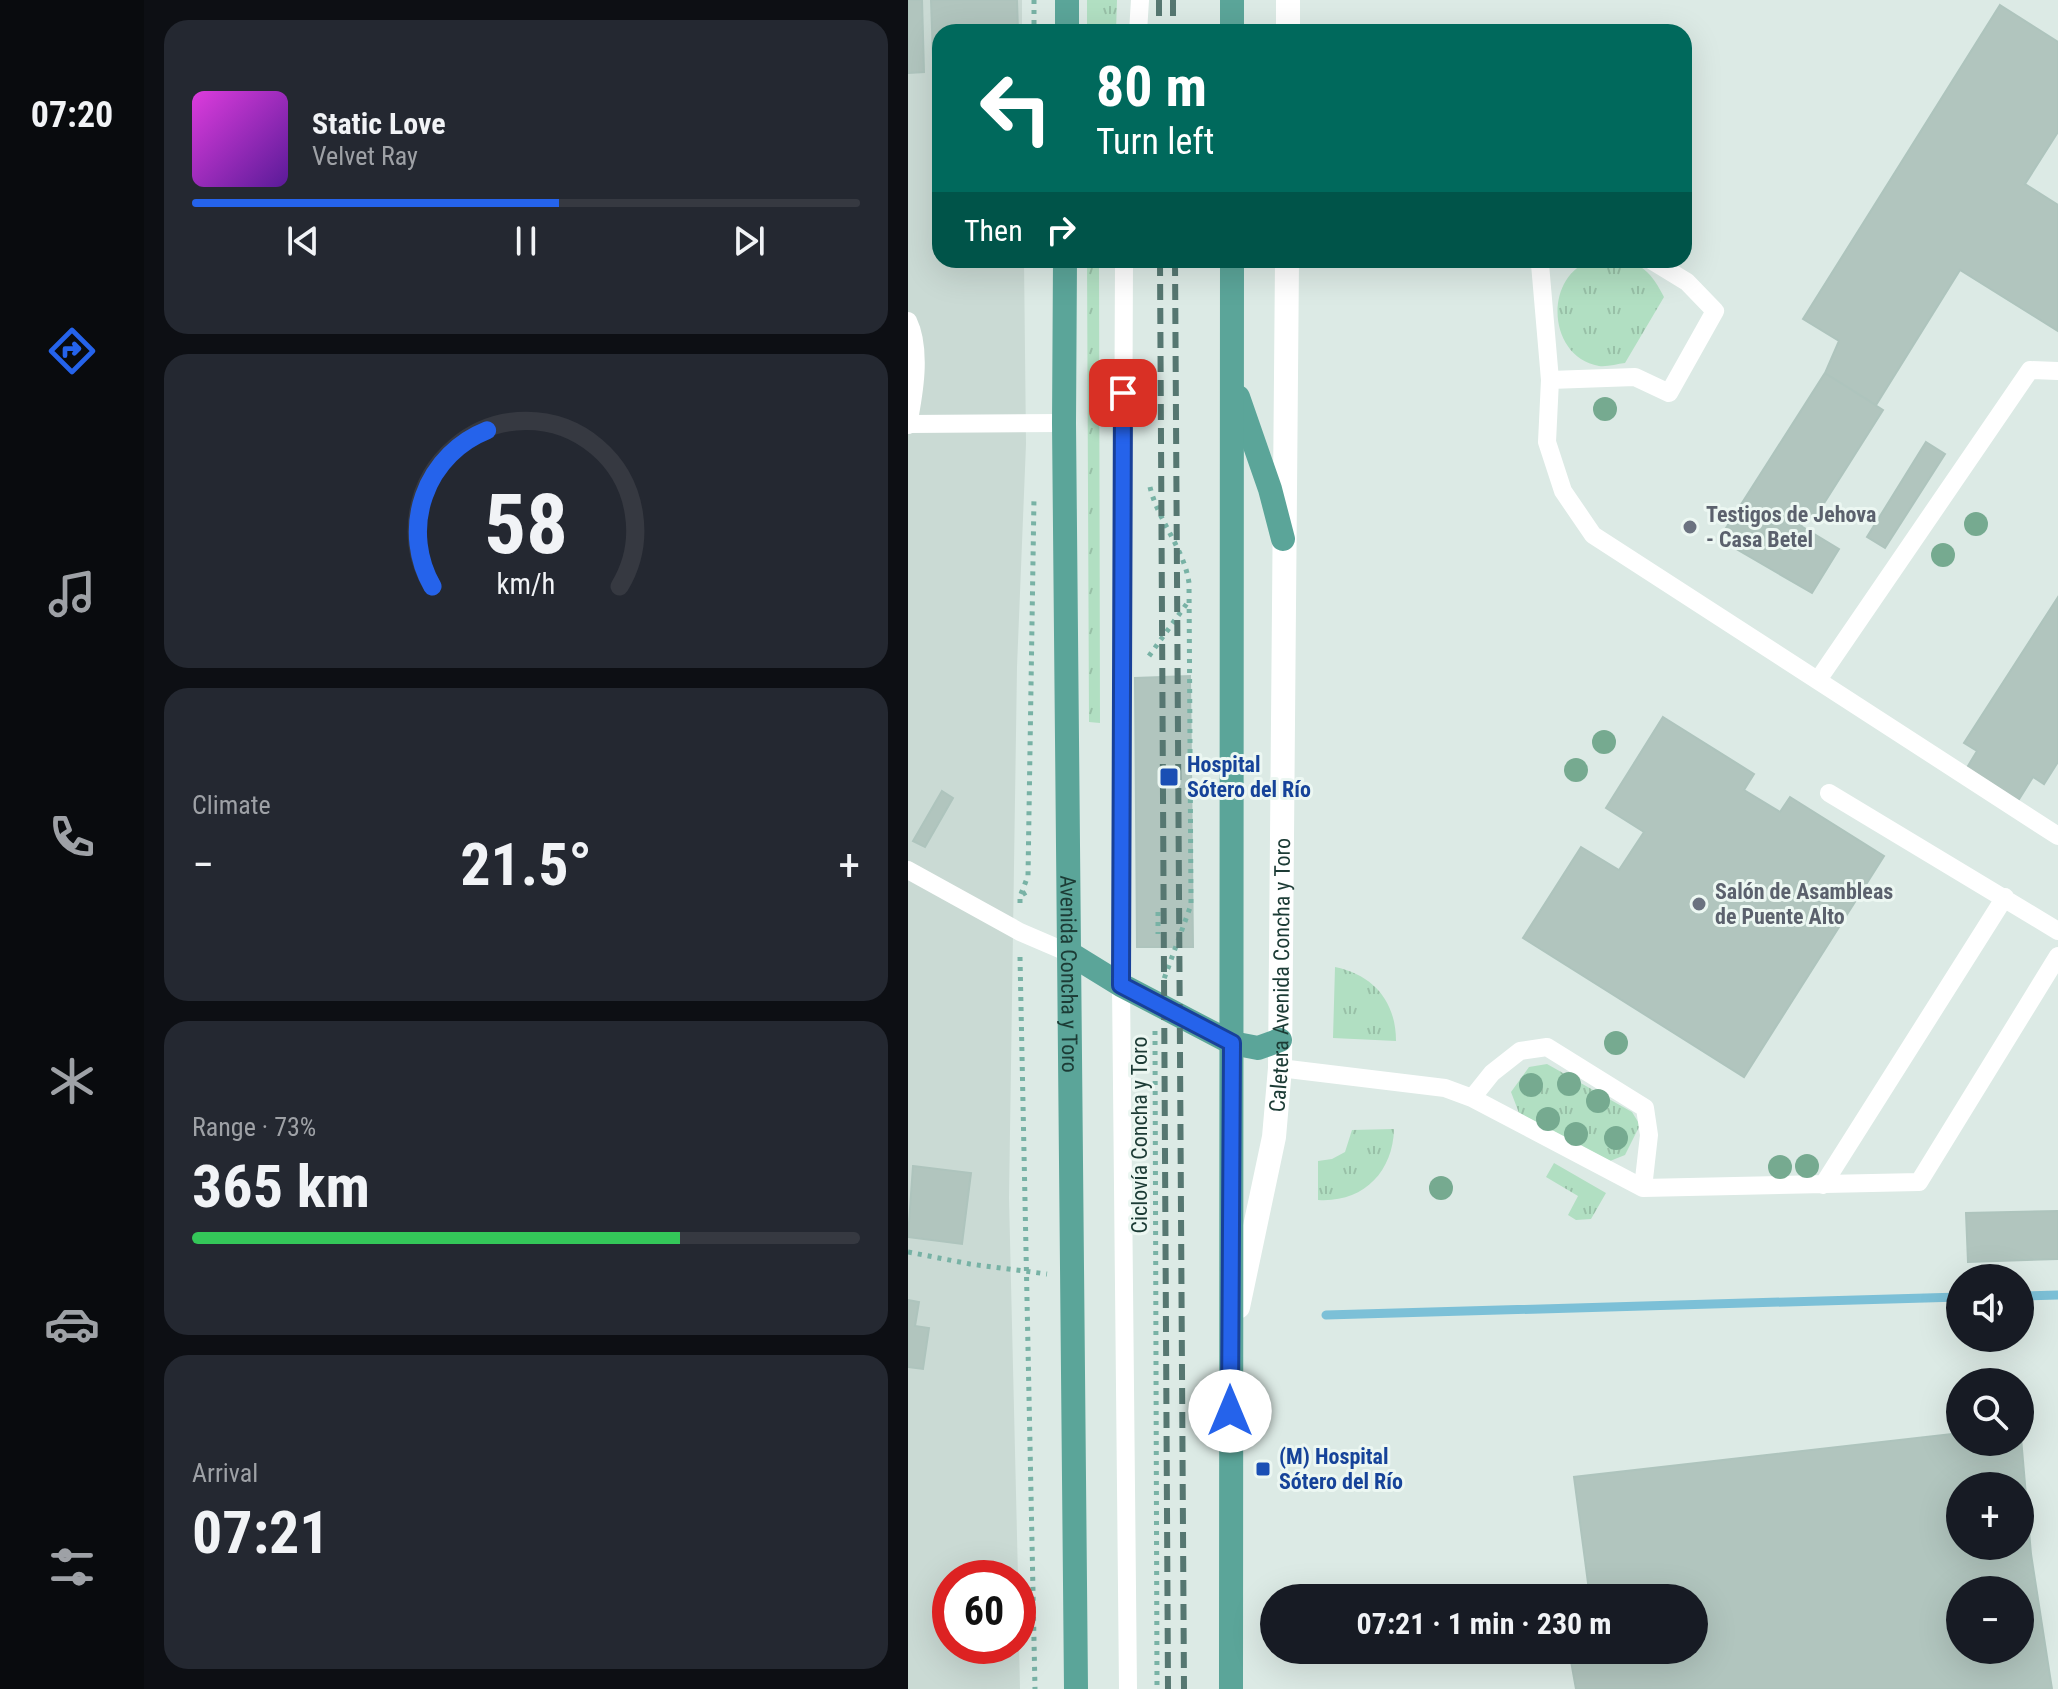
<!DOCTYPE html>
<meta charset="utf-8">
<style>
body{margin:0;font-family:"Roboto Condensed",sans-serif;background:#242831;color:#f1f3f6;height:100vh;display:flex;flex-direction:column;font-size:30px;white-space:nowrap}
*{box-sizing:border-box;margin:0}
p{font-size:26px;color:#9ea1a6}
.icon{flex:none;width:44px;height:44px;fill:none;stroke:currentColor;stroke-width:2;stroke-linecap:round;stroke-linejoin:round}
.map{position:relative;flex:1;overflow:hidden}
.drawer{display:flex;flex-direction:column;gap:20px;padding:20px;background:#0d0f14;width:764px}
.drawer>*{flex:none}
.top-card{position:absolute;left:24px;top:24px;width:760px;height:244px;border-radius:24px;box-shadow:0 8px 32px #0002;background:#00695c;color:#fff;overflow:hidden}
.controls{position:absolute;left:1038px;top:1264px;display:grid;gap:16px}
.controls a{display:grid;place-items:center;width:88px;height:88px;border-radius:50%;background:#171b24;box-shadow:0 8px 32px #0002;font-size:40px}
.speed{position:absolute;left:24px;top:1560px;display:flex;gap:16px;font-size:40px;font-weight:700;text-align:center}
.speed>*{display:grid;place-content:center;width:104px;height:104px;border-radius:50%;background:#171b24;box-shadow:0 8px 32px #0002;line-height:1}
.speed .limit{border:12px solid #d22;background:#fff;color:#111}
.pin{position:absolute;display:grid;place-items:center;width:68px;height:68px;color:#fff;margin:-34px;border-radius:16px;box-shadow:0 4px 12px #0006}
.me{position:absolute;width:88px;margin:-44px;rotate:0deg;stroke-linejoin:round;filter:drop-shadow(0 0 6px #0008)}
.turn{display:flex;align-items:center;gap:28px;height:168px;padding:0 32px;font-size:36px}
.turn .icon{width:104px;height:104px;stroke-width:2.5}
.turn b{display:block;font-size:56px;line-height:68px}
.then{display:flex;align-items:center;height:76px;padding:0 32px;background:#0003;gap:16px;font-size:30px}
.big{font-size:60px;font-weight:700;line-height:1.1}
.drawer .card{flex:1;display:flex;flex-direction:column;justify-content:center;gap:12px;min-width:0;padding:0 28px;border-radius:24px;background:#242831}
.drawer .dial{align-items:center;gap:0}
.dial svg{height:208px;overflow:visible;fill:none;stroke:#363941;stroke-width:7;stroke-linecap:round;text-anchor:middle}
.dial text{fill:#f1f3f6;stroke:none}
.song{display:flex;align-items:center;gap:24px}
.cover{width:96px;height:96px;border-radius:12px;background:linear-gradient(135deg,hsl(300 70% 55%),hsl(270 70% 35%))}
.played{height:8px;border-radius:4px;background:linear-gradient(90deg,#2563eb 55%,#363941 55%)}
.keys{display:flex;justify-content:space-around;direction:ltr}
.heat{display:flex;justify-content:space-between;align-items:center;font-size:44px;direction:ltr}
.charge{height:12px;border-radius:6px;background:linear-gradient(90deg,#34c759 73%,#363941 0)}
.trip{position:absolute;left:352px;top:1584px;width:448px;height:80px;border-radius:40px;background:#171b24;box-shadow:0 8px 32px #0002;font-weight:700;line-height:80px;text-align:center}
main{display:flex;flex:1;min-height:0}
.menu{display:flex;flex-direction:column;width:144px;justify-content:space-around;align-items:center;background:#090b0e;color:#9ea1a6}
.menu .icon{width:56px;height:56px}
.menu .selected{color:#2563eb}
.menu b{font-size:36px;color:#f1f3f6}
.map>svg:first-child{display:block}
.built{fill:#cadad4}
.grass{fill:url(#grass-tufts)}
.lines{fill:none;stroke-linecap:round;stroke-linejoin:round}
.stream{stroke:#7cc0d7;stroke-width:9}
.building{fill:#b1c5be;stroke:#aec4bd;stroke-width:2;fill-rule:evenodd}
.path{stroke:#78b2a5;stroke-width:5;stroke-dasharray:4 6;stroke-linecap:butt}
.lane{stroke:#fff;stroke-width:18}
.secondary{stroke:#fff;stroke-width:24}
.primary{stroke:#5ba599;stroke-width:24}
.rail{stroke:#567771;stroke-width:6;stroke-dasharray:16 8;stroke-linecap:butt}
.tree{fill:#76aa90}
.route-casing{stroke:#184099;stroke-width:20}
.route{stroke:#2563eb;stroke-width:14}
.worship-dot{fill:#6b7280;stroke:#ecf7f2;stroke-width:3}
.transit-dot{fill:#1a4fb4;stroke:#ecf7f2;stroke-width:3}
.labels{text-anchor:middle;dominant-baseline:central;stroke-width:6;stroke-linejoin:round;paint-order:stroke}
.worship-label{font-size:22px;font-weight:bold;fill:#5b616d;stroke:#ecf7f2;text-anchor:start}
.transit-label{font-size:22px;font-weight:bold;fill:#164399;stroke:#ecf7f2;text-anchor:start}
.street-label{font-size:22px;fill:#1c3b35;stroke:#ecf7f2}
</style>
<main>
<nav class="menu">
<b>07:20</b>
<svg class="icon selected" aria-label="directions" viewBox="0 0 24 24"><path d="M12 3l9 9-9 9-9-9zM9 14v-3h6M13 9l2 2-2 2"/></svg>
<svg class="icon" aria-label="music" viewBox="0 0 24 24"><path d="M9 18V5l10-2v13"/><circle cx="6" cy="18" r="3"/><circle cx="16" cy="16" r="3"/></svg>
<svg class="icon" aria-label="phone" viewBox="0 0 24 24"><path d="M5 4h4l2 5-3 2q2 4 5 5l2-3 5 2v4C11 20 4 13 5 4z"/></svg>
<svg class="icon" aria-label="climate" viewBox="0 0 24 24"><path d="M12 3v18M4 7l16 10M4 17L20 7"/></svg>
<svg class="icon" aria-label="car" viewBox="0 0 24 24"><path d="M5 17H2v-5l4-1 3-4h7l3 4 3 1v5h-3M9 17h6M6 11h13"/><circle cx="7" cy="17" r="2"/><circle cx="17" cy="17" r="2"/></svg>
<svg class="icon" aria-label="filters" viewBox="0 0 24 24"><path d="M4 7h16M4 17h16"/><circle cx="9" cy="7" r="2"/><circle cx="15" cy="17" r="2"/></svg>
</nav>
<section class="drawer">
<div class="card">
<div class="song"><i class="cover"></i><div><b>Static Love</b><p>Velvet Ray</p></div></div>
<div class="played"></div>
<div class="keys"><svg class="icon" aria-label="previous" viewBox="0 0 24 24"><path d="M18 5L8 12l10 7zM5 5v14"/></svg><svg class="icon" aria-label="pause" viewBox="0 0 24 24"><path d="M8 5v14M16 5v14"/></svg><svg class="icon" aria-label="next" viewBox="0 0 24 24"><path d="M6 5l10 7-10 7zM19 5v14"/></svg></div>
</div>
<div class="card dial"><svg viewBox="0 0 100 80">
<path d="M14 69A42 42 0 1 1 86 69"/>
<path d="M14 69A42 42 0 0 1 35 9" stroke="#2563eb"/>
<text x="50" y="56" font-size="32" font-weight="700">58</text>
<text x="50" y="72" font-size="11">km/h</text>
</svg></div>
<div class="card"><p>Climate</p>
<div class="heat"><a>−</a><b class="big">21.5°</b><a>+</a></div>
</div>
<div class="card"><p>Range · 73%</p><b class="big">365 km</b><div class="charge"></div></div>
<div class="card"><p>Arrival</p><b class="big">07:21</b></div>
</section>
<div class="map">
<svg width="1150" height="1689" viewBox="0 0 1150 1689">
<defs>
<pattern id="grass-tufts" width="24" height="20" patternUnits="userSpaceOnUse" patternTransform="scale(2)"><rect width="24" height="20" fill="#b1dfc2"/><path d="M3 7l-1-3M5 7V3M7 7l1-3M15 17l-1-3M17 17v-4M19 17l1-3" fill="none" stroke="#98c0a7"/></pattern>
</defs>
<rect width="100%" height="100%" fill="#dceae5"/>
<path class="built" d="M0 0H114V32H32V260H116L118 444 109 667 101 1198 110 1578H42V1646H110V1599L112 1689H0Z"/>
<path class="grass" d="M179 0H209L208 32H179Z
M179 260H191L192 723 181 722Z
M684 260C723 260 737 259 756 297L717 363C709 364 699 367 691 366 639 357 635 276 684 260Z
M427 967C466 975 488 1002 488 1041L425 1038Z
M639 1064 724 1112 732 1125 717 1155 702 1161 611 1113 603 1092 621 1067Z
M486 1129C485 1173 454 1203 410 1200V1161L424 1159 437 1152 444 1130Z
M646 1163 698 1193 683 1219 668 1220 660 1215 670 1196 638 1177Z"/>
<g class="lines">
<path class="stream" d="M1112 1296 1150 1295
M418 1315 1052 1297"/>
</g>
<path class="building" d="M0 0H14L16 72 0 73Z
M23 0H109L110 32H32V85L26 86Z
M1092 5 1150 42V132L1117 184 1150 205V331L1052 270 968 405 917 373 931 341 895 319Z
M917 373 975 410 906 519 900 515 893 526 931 549 904 593 811 539Z
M1018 442 1037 454 977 548 959 537Z
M1150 597V762L1136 784 1125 777 1108 804 1057 771 1069 751 1056 743Z
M282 676 285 947H229L227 678Z
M755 717 846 774 836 790 872 812 882 797 976 856 836 1077 615 938 673 847 711 870 736 832 698 808Z
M34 791 45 798 17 847 5 841Z
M5 1166 63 1173 54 1244 0 1237Z
M1150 1211V1259L1060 1262 1058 1213Z
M0 1300 11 1302 7 1326 21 1328 15 1369 0 1367Z
M1112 1426 1123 1554 1144 1689H668L661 1650H786V1598H682L666 1477 1052 1433V1442H1112ZM1052 1486H1112V1546H1052ZM1052 1590H1112V1650H1052Z"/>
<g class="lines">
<path class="path" d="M126 0V32
M242 487C250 521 276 548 281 583L283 905 256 979
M241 656 280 602
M113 894 120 876 126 497
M112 903V896L122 890
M250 912V934
M112 957 127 1689
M247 1031 249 1689
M0 1252 62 1264 139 1274"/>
<path class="lane" d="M230 32 232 0
M216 260 213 985 220 1689
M627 260 632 264 642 380 639 442 655 491 685 535 1150 836
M0 321C14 350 6 394 0 425
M642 380 727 377 761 393 807 311 779 282 743 260
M0 424 156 423
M910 680 1122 370 1150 371
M921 793 1150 931
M0 870 112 932 161 953
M372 1068 537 1088 564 1098 735 1188 1011 1182 1150 956
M564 1098 584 1073 612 1051 639 1047 737 1108 741 1135 735 1188
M915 1185 1097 897"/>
<g class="secondary">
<path d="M380 32V0"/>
<path id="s1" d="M330 1307 366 1137 372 1068 379 260"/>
</g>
<g class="primary">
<path d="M324 0V32"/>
<path d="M159 32V0"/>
<path id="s2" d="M157 260 156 423 168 1689"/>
<path d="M330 397 362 489 375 539"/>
<path d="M161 953 213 985 324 1043 350 1048 372 1040"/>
<path d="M323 1689 324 260"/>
</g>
<path class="rail" d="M251 0V32
M265 0V32
M252 260 260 1689
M267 260 276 1689"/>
</g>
<g class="tree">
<circle cx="697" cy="409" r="12"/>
<circle cx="1068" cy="524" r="12"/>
<circle cx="1035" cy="555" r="12"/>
<circle cx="696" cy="742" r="12"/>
<circle cx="668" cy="770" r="12"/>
<circle cx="708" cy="1043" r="12"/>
<circle cx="661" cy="1084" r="12"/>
<circle cx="623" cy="1085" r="12"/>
<circle cx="690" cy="1101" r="12"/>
<circle cx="640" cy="1119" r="12"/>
<circle cx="668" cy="1134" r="12"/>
<circle cx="708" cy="1138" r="12"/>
<circle cx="899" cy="1166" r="12"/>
<circle cx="872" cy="1167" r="12"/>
<circle cx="533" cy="1188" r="12"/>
</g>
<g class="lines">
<g class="route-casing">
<path id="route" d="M215 393 213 985 324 1043 322 1411"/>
</g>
<use href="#route" class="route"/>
</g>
<g class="worship-dot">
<circle cx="782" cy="527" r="8"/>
<circle cx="791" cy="904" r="8"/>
</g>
<g class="transit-dot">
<rect x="251" y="767" width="20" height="20" rx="4"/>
<rect x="347" y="1461" width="16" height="16" rx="4"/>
</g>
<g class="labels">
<g class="worship-label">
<text x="798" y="514">Testigos de Jehova<tspan x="798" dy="25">- Casa Betel</tspan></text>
<text x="807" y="891">Salón de Asambleas<tspan x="807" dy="25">de Puente Alto</tspan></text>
</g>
<g class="transit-label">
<text x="279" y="764">Hospital<tspan x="279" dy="25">Sótero del Río</tspan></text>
<text x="371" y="1456">(M) Hospital<tspan x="371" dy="25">Sótero del Río</tspan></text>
</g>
<g class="street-label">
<text stroke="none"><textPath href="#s2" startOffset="714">Avenida Concha y Toro</textPath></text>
<text stroke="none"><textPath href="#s1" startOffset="336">Caletera Avenida Concha y Toro</textPath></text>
<text transform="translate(231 1135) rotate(-90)">Ciclovía Concha y Toro</text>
</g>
</g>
</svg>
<div class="controls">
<a><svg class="icon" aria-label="sound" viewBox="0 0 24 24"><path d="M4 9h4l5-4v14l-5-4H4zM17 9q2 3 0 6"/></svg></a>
<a><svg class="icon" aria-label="search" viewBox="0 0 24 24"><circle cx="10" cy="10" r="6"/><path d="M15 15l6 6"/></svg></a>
<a>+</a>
<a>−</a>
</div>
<div class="speed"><div class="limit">60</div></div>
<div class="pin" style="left:215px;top:393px;background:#d93025"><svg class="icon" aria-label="arrive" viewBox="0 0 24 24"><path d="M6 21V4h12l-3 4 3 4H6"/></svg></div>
<svg class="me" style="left:322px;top:1411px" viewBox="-20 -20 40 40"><circle r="19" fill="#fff"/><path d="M0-13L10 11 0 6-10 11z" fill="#2563eb"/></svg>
<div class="trip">07:21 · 1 min · 230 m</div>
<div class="top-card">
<div class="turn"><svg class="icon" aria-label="left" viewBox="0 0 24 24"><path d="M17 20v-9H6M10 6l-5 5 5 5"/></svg><div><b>80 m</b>Turn left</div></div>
<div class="then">Then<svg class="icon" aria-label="right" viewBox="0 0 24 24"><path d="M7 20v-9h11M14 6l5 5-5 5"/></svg></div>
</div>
</div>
</main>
